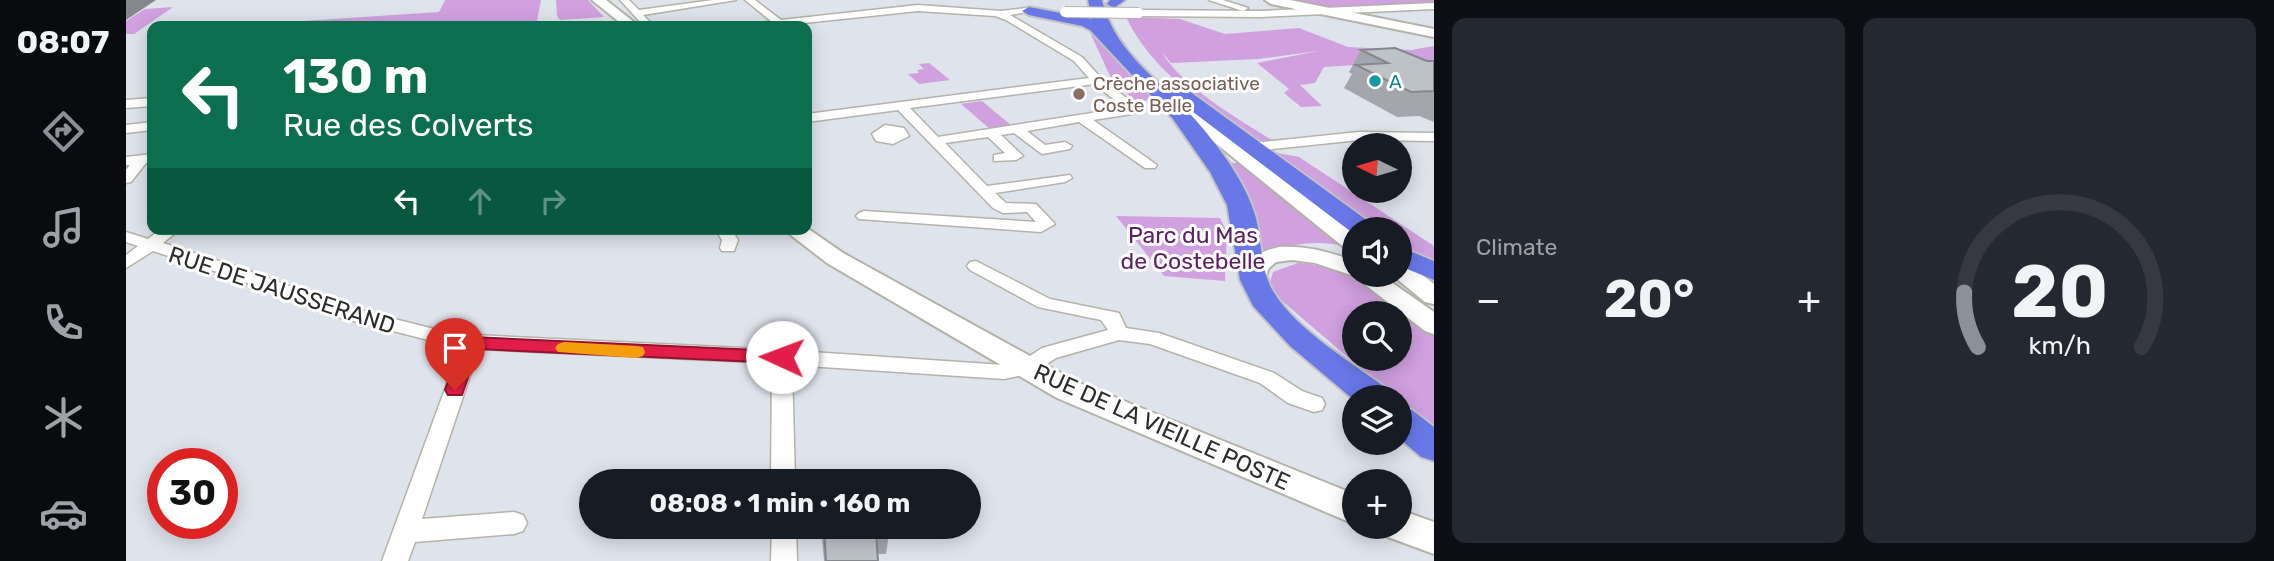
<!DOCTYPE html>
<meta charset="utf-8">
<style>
body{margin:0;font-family:Rubik,sans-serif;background:#242831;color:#f1f3f6;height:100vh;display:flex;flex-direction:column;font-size:26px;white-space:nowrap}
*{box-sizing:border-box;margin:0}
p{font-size:23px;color:#9ea1a6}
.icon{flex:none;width:38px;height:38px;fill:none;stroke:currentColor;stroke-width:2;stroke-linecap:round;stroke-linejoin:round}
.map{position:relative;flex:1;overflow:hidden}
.drawer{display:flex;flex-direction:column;gap:18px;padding:18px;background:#0d0f14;width:840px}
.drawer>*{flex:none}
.banner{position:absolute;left:21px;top:21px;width:665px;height:214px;border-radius:14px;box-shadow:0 4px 18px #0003;background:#0b6e4f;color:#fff;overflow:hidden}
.needle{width:46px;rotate:275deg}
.buttons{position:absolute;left:1216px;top:133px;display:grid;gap:14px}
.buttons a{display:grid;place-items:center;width:70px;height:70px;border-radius:50%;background:#171b24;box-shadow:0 4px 18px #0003;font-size:35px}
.speed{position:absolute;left:21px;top:448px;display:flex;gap:14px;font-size:35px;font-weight:700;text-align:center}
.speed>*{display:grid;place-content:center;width:91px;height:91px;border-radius:50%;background:#171b24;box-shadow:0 4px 18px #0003;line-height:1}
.speed .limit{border:10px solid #d22;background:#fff;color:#111}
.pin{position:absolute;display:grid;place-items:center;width:60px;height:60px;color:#fff;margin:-72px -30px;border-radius:50% 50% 50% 0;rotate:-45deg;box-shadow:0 0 7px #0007}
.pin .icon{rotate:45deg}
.me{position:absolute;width:77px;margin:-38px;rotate:272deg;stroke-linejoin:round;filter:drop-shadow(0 0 5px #0008)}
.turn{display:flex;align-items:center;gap:24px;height:147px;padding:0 21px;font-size:32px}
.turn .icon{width:91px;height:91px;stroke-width:2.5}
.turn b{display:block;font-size:49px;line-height:60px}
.lanes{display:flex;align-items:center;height:66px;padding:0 21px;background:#0003;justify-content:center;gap:35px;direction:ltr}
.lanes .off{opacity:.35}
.big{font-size:52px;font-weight:700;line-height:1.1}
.drawer .widget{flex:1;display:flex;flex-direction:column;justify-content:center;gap:10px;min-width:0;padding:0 24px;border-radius:14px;background:#242831}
.drawer .dial{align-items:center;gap:0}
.dial svg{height:182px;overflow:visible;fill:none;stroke:#363941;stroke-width:7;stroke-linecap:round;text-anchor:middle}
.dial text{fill:#f1f3f6;stroke:none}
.heat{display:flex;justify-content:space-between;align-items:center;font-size:38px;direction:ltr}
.drawer .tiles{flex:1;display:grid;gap:18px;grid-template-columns:repeat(2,1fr)}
.trip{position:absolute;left:453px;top:469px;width:402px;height:70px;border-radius:35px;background:#171b24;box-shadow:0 4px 18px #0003;font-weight:700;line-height:70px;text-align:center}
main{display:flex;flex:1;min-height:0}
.dock{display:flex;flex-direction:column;width:126px;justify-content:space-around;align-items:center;background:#090b0e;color:#9ea1a6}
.dock .icon{width:49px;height:49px}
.dock .active{color:#8c9099}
.dock b{font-size:32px;color:#f1f3f6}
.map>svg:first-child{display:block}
.green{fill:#d0a0df;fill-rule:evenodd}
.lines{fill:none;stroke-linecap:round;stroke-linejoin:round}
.street-casing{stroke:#b3b3a8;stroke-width:3}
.secondary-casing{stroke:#b3b3a8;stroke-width:4}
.primary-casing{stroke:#c4c4c4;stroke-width:4}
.street{fill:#fff;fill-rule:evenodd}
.secondary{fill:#fff;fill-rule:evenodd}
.primary{fill:#6978e7;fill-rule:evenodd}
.street-bridge-casing{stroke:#b3b3a8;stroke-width:12;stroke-linecap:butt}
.street-bridge{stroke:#fff;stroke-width:10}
.wall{fill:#a3a6ac}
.shaded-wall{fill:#84878c}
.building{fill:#bdc1c8;stroke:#84878c;stroke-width:2}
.route{fill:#e11d48;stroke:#92132f;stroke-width:2}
.slow{fill:#f59e0b}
.culture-dot{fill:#0f9aa8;stroke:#fff;stroke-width:2.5}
.education-dot{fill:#8d6e63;stroke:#fff;stroke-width:2.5}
.labels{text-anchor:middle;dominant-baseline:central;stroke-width:6;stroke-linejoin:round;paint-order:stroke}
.far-culture-label{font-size:19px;fill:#0d838f;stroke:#fff;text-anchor:start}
.far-education-label{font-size:19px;fill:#785e54;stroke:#fff;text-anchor:start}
.park-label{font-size:23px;fill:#5e2065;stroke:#fff}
.street-label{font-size:23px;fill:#2c2c2c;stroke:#fff}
</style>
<main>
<nav class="dock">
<b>08:07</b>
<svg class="icon active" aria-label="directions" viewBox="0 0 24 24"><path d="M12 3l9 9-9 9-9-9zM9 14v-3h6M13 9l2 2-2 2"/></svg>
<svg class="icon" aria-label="music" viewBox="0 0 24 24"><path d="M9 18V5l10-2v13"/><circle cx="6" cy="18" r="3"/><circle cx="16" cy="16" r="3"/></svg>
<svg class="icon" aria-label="phone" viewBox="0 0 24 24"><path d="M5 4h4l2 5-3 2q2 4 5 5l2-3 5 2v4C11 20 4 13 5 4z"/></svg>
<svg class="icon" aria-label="climate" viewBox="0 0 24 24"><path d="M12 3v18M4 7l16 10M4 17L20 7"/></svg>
<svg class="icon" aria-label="car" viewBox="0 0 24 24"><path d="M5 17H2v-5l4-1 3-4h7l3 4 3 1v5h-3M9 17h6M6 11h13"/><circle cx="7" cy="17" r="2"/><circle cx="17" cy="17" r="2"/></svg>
</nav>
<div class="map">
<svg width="1308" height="561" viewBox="0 0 1308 561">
<rect width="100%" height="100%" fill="#dfe3ec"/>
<path class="green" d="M319 0H415L411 21 329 26H100L313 12Z
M430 0H462L478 17 434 20 431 16Z
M1152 0H1308V3L1193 8Z
M47 7 8 34H0V21L19 9Z
M1000 17 1054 19 1099 34 1173 28 1222 47 1285 50 1308 46V69L1248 64 1198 67 1189 83 1174 85 1196 106 1175 107 1158 93 1163 89 1131 63 1192 51 1132 59 1045 63 1035 51C1055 86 1112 119 1146 140L1131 141C1082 106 1027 74 1000 17Z
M961 26 1010 78 1035 99 1058 129 1048 122 1029 100 1009 101 985 78Z
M803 63 824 80 793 84 782 74 793 73 791 70 798 69 793 64Z
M856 101 886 126 864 129 835 104Z
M1142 151 1173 157 1308 246V265L1274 247V229H1246Z
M1098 163H1120L1226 248C1190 238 1158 243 1126 262Z
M990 216 1094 218 1101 232 1099 281 1038 276Z
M1172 263C1229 267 1264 302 1308 335V431L1274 402V397H1268L1155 300 1143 286 1147 272ZM1228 313H1274V359H1228Z"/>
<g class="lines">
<g class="street-casing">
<path id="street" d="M494 0H503L513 10 587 0H610L517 15 528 26H518Z
M619 0H629L655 20 792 5 875 11 900 8V12L884 15 956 57 975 78 1012 107V113L967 120 1031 165 1029 168H1019L953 122 901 131 919 145 939 142 946 146 944 149 916 154 888 133 875 135 897 156 890 160 868 161V155L879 153 862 137 819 143 861 186 944 175 946 178 939 182 869 193 880 203 910 204 929 224 915 232 733 219 730 216 733 213 738 211 910 222 901 212 877 213 867 208 772 110 681 122V114L963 78 948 61 880 20 869 16 792 11 649 26H620L645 21ZM969 84 998 108 812 137 784 108Z
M1083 0H1097L1122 8 1117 11Z
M1308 3V9L1134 17 1013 16 1008 13 1013 10 1134 11Z
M26 98V106L0 108V100Z
M26 122V130L0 133V125Z
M759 125 778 128 783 136 767 144 750 141 746 134Z
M1233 132 1308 133V141L1233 140 1128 151 1121 147 1128 143Z
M26 154V162L20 163 5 182 0 183V170L4 165H0V157Z
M35 229H54L37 243 118 269 217 306 328 334 656 350 878 365 895 362 916 348 982 330 975 320 912 307 844 270 841 266 844 262 850 261 924 299 993 313 1000 328 1033 333 1148 373 1176 391 1196 398 1199 404 1196 410 1188 412 1162 403 1134 383 1024 344 993 340 930 358 907 373 878 379 666 365 669 481H645L646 363 353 349 296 519 388 512 397 515 401 523 397 531 388 534 289 542 282 561H256L334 348 204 315 106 277 27 251 0 268V255L12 246 0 242V232L22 239Z
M589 229H605L612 240 608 251H596L594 248 596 240Z
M646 527H670L671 561H645Z"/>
</g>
<g class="secondary-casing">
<path id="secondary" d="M466 0H480L513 26H498Z
M1139 0H1164L1308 29V37L1145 4Z
M1035 86 1041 88 1228 233V251L1220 249 1029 94 1027 91Z
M681 228 717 253 951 382 1228 494V524L931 398 701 263 657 229Z
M1153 247C1179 245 1204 252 1228 261V275H1255L1308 312V334L1299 331 1228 276 1189 263 1166 260 1150 262 1143 268 1136 284 1127 287 1118 284 1115 279C1122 258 1132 252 1153 247Z
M1274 262 1282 264 1308 284V304L1299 302 1266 275H1274Z
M1274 510 1308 522V554L1262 537 1257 527H1274Z"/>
</g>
<g class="primary-casing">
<path id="primary" d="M962 0H976C985 37 1009 61 1036 86L1045 81 1052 83 1246 224 1250 229H1228V234L1050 99C1081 131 1118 175 1130 218 1136 242 1134 269 1147 291 1169 329 1225 362 1260 388L1265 397H1228V400L1164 346 1127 306 1114 280 1101 205 1084 172 1047 119 964 30 956 26 903 15 896 11 903 7 966 19Z
M984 0H999L988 8 981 4Z
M1274 247 1308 261V280L1274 266Z
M1274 406 1286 410 1308 427V461L1295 457 1274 439Z"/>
</g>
<use href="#street" class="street"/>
<use href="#secondary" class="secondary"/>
<use href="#primary" class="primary"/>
<g class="street-bridge-casing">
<path id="street-bridge" d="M939 12 1013 13"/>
</g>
<use href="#street-bridge" class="street-bridge"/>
</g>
<path class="wall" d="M1235 50 1308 61V122L1293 116 1271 117 1218 88 1226 74 1223 72Z
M695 527H764L760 554H751L752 561H698Z"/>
<path class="shaded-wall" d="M0 0H30L0 20Z"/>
<path class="building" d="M1269 48 1301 61H1308V91L1285 92 1230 65 1262 63 1235 50Z
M695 478H739V481H695Z
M698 527H764V531L750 532 752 561H700Z"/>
<path class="route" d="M345 337 656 351 662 353 665 357 662 361 656 363 352 349 336 395H322L319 390 336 343Z"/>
<path class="slow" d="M438 342 510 346 517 347 519 352 517 356 510 358 432 352 429 348 432 344Z"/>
<circle class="culture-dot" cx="1249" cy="81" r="7"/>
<circle class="education-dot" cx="953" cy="94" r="7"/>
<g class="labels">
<g class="far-culture-label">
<text x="1263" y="81">A</text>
</g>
<g class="far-education-label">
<text x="967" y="83">Crèche associative<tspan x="967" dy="22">Coste Belle</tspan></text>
</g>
<g class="park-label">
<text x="1067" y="235">Parc du Mas<tspan x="1067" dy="26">de Costebelle</tspan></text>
</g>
<g class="street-label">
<text transform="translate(156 290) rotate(18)">RUE DE JAUSSERAND</text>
<text transform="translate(1036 427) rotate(24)">RUE DE LA VIEILLE POSTE</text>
</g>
</g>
</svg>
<div class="buttons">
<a><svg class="needle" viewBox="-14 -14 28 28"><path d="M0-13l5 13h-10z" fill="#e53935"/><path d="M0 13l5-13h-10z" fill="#9ea1a6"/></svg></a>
<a><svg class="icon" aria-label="sound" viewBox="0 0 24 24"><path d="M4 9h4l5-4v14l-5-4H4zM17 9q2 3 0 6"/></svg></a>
<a><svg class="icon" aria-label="search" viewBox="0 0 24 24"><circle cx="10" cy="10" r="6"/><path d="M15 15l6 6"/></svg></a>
<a><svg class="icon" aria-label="layers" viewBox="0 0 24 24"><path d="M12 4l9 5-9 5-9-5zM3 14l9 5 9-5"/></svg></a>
<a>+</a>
</div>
<div class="speed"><div class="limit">30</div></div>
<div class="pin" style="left:329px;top:390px;background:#d93025"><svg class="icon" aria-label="arrive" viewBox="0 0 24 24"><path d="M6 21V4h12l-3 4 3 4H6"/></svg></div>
<svg class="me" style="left:656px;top:357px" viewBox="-20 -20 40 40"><circle r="19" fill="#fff"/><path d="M0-13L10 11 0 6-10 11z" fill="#e11d48"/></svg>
<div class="trip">08:08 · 1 min · 160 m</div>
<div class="banner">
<div class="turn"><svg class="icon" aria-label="left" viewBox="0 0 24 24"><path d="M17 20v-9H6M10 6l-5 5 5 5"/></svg><div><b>130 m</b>Rue des Colverts</div></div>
<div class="lanes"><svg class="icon" aria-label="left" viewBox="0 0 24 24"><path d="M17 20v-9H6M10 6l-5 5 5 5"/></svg><svg class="icon off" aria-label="ahead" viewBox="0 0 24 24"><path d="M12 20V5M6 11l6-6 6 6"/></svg><svg class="icon off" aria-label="right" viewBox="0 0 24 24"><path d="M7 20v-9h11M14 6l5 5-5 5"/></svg></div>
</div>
</div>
<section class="drawer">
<div class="tiles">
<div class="widget"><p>Climate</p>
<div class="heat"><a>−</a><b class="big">20°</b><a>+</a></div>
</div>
<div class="widget dial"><svg viewBox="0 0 100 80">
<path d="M14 69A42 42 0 1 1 86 69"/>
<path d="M14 69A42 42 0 0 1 8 45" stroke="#8c9099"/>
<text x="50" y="56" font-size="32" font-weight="700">20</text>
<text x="50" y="72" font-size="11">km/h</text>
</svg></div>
</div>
</section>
</main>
